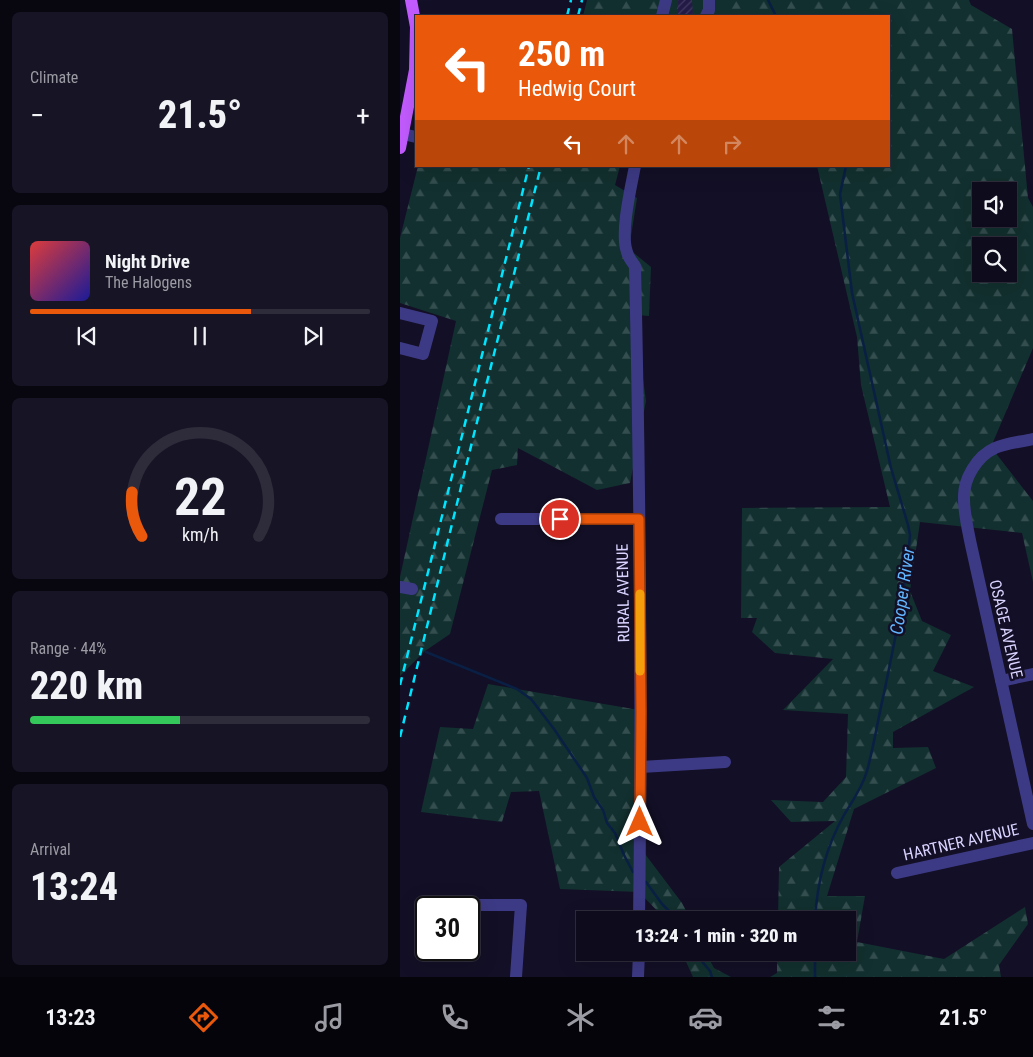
<!DOCTYPE html>
<meta charset="utf-8">
<style>
body{margin:0;font-family:"Roboto Condensed",sans-serif;background:#171425;color:#f1f3f6;height:100vh;display:flex;flex-direction:column;font-size:19px;white-space:nowrap}
*{box-sizing:border-box;margin:0}
p{font-size:16px;color:#9b9ba3}
.icon{flex:none;width:28px;height:28px;fill:none;stroke:currentColor;stroke-width:2;stroke-linecap:round;stroke-linejoin:round}
.map{position:relative;flex:1;overflow:hidden}
.panel{display:flex;flex-direction:column;gap:12px;padding:12px;background:#08060f;width:400px}
.panel>*{flex:none}
.hud{position:absolute;left:15px;top:15px;width:475px;height:152px;border-radius:0px;box-shadow:0 5px 20px #0002,0 0 0 1px #2e2b3b;background:#ea580c;color:#fff;overflow:hidden}
.controls{position:absolute;left:572px;top:182px;display:grid;gap:10px}
.controls a{display:grid;place-items:center;width:45px;height:45px;border-radius:0px;background:#0e0b1c;box-shadow:0 5px 20px #0002,0 0 0 1px #2e2b3b;font-size:25px}
.speed{position:absolute;left:15px;top:896px;display:flex;gap:10px;font-size:25px;font-weight:700;text-align:center}
.speed>*{display:grid;place-content:center;width:65px;height:65px;border-radius:50%;background:#0e0b1c;box-shadow:0 5px 20px #0002,0 0 0 1px #2e2b3b;line-height:1}
.speed .limit{border:2px solid #111;border-radius:8px;background:#fff;color:#111}
.pin{position:absolute;display:grid;place-items:center;width:42px;height:42px;color:#fff;margin:-21px;border:2px solid #fff;border-radius:50%;box-shadow:0 1px 5px #0007}
.me{position:absolute;width:55px;margin:-28px;rotate:0deg;stroke-linejoin:round;filter:drop-shadow(0 0 4px #0008)}
.turn{display:flex;align-items:center;gap:18px;height:105px;padding:0 20px;font-size:22px}
.turn .icon{width:65px;height:65px;stroke-width:2.5}
.turn b{display:block;font-size:35px;line-height:42px}
.lanes{display:flex;align-items:center;height:48px;padding:0 20px;background:#0003;justify-content:center;gap:25px;direction:ltr}
.lanes .off{opacity:.35}
.big{font-size:38px;font-weight:800;line-height:1.1}
.panel .tile{flex:1;display:flex;flex-direction:column;justify-content:center;gap:8px;min-width:0;padding:0 18px;border-radius:8px;background:#171425}
.panel .dial{align-items:center;gap:0}
.dial svg{height:130px;overflow:visible;fill:none;stroke:#2e2b3b;stroke-width:7;stroke-linecap:round;text-anchor:middle}
.dial text{fill:#f1f3f6;stroke:none}
.song{display:flex;align-items:center;gap:15px}
.cover{width:60px;height:60px;border-radius:8px;background:linear-gradient(135deg,hsl(0 70% 55%),hsl(240 70% 35%))}
.played{height:5px;border-radius:2px;background:linear-gradient(90deg,#ea580c 65%,#2e2b3b 65%)}
.keys{display:flex;justify-content:space-around;direction:ltr}
.heat{display:flex;justify-content:space-between;align-items:center;font-size:28px;direction:ltr}
.charge{height:8px;border-radius:4px;background:linear-gradient(90deg,#34c759 44%,#2e2b3b 0)}
.trip{position:absolute;left:176px;top:911px;width:280px;height:50px;border-radius:0px;background:#0e0b1c;box-shadow:0 5px 20px #0002,0 0 0 1px #2e2b3b;font-weight:800;line-height:50px;text-align:center}
.tabs{display:flex;height:80px;justify-content:space-around;align-items:center;background:#06040b;color:#9b9ba3}
.tabs .icon{width:35px;height:35px}
.tabs .selected{color:#ea580c}
.tabs b{font-size:22px;color:#f1f3f6}
main{display:flex;flex:1;min-height:0}
.map>svg:first-child{display:block}
.forest{fill:url(#forest-firs);fill-rule:evenodd}
.lines{fill:none;stroke-linecap:round;stroke-linejoin:round}
.stream{stroke:#0a1f44;stroke-width:2.5}
.building{fill:url(#building-hatch)}
.minor{stroke:#3d3a85;stroke-width:12}
.major{stroke:#c25bff;stroke-width:12}
.rail{stroke:#00e5ff;stroke-width:2.5;stroke-dasharray:8 6;stroke-linecap:butt}
.route-casing{stroke:#983908;stroke-width:12}
.route{stroke:#ea580c;stroke-width:9}
.slow{stroke:#f59e0b;stroke-width:9}
.labels{text-anchor:middle;dominant-baseline:central;stroke-width:5;stroke-linejoin:round;paint-order:stroke}
.street-label{font-size:16px;fill:#d9d4ff;stroke:#130f26}
.water-label{font-size:18px;font-style:italic;fill:#62b6ff;stroke:#130f26}
</style>
<main>
<section class="panel">
<div class="tile"><p>Climate</p>
<div class="heat"><a>−</a><b class="big">21.5°</b><a>+</a></div>
</div>
<div class="tile">
<div class="song"><i class="cover"></i><div><b>Night Drive</b><p>The Halogens</p></div></div>
<div class="played"></div>
<div class="keys"><svg class="icon" aria-label="previous" viewBox="0 0 24 24"><path d="M18 5L8 12l10 7zM5 5v14"/></svg><svg class="icon" aria-label="pause" viewBox="0 0 24 24"><path d="M8 5v14M16 5v14"/></svg><svg class="icon" aria-label="next" viewBox="0 0 24 24"><path d="M6 5l10 7-10 7zM19 5v14"/></svg></div>
</div>
<div class="tile dial"><svg viewBox="0 0 100 80">
<path d="M14 69A42 42 0 1 1 86 69"/>
<path d="M14 69A42 42 0 0 1 8 42" stroke="#ea580c"/>
<text x="50" y="56" font-size="32" font-weight="700">22</text>
<text x="50" y="72" font-size="11">km/h</text>
</svg></div>
<div class="tile"><p>Range · 44%</p><b class="big">220 km</b><div class="charge"></div></div>
<div class="tile"><p>Arrival</p><b class="big">13:24</b></div>
</section>
<div class="map">
<svg width="633" height="977" viewBox="0 0 633 977">
<defs>
<pattern id="forest-firs" width="22" height="20" patternUnits="userSpaceOnUse" patternTransform="scale(1.25)"><rect width="22" height="20" fill="#12302f"/><path d="M5 1l3.5 6h-7zM16 11l3.5 6h-7z" fill="#344d4e"/></pattern>
<pattern id="building-hatch" width="6" height="6" patternUnits="userSpaceOnUse" patternTransform="scale(1.25)"><rect width="6" height="6" fill="#241b47"/><path d="M-1 1l2-2M0 6l6-6M5 7l2-2" fill="none" stroke="#433b63"/></pattern>
</defs>
<rect width="100%" height="100%" fill="#130f26"/>
<path class="forest" d="M187 0H569L571 5 612 29 628 198 633 207V348L591 447 633 501V582L622 533 520 522 510 591 522 621 551 635 533 671 574 687 493 732V748L528 747 536 768 454 809 427 896H465L457 942 544 959 625 907 628 924 599 965 601 977H370L377 973V953L448 952V920H378L379 867 435 821 391 822 371 800 423 802 446 777 448 714 383 710 433 659 375 653 352 632 357 618H341L342 508 490 507 461 385 457 337 417 166H489V16H183ZM581 191H609V219H581ZM581 246H609V274H581Z
M18 166H220L215 185 237 198 229 249 251 267 249 316 237 315 239 349 246 401 230 483 197 490 118 448 117 465 92 470 50 634 25 651 0 676V577L56 321 0 303V238Z
M88 684 239 710V846L282 903 291 920H266L239 892 160 889 139 791 111 792 102 822 21 812 40 727 73 729Z
M282 953H306L314 968 331 977H293Z"/>
<g class="lines">
<path class="stream" d="M368 0 376 16
M26 652 117 689 131 699 154 729 187 778 194 797 203 810 207 823 215 833 224 855 233 872
M246 882 262 904 278 920
M415 920C417 882 426 847 444 815 453 800 462 788 467 771 474 745 478 719 484 693 495 640 506 588 510 535L508 525 491 468 452 293 440 194 446 166
M294 952 310 971 312 977
M415 952V977"/>
</g>
<path class="building" d="M278 0H292L293 16H278Z"/>
<g class="lines">
<path class="minor" d="M262 16 266 0
M306 16 309 10V0
M3 134 16 137
M235 166C231 187 220 233 227 252 228 257 232 262 235 266 240 484 242 702 239 920
M0 313 32 321 23 354 0 348
M633 439C620 442 607 443 595 448 577 456 563 479 564 499 564 514 568 530 571 545L633 824
M101 519H239
M0 587 12 589
M601 681 633 674
M241 767 325 762
M497 873 633 843
M28 905H121L116 977
M238 977 239 952"/>
<path class="major" d="M0 148 15 70 16 27 11 0"/>
<path class="rail" d="M167 16 171 0
M178 16 182 0
M0 685 129 166
M0 737 73 438 141 166"/>
</g>
<g class="lines">
<g class="route-casing">
<path id="route" d="M160 519H239L241 712 240 822"/>
</g>
<use href="#route" class="route"/>
<path class="slow" d="M240 594V671"/>
</g>
<g class="labels">
<g class="street-label">
<text transform="translate(223 593) rotate(-91)">RURAL AVENUE</text>
<text transform="translate(606 629) rotate(77)">OSAGE AVENUE</text>
<text transform="translate(561 842) rotate(-13)">HARTNER AVENUE</text>
</g>
<g class="water-label">
<text transform="translate(502 591) rotate(-82)">Cooper River</text>
</g>
</g>
</svg>
<div class="controls">
<a><svg class="icon" aria-label="sound" viewBox="0 0 24 24"><path d="M4 9h4l5-4v14l-5-4H4zM17 9q2 3 0 6"/></svg></a>
<a><svg class="icon" aria-label="search" viewBox="0 0 24 24"><circle cx="10" cy="10" r="6"/><path d="M15 15l6 6"/></svg></a>
</div>
<div class="speed"><div class="limit">30</div></div>
<div class="pin" style="left:160px;top:519px;background:#d93025"><svg class="icon" aria-label="arrive" viewBox="0 0 24 24"><path d="M6 21V4h12l-3 4 3 4H6"/></svg></div>
<svg class="me" style="left:240px;top:822px" viewBox="-20 -20 40 40"><path d="M0-17L14 15 0 8-14 15z" fill="#ea580c" stroke="#fff" stroke-width="4"/></svg>
<div class="trip">13:24 · 1 min · 320 m</div>
<div class="hud">
<div class="turn"><svg class="icon" aria-label="left" viewBox="0 0 24 24"><path d="M17 20v-9H6M10 6l-5 5 5 5"/></svg><div><b>250 m</b>Hedwig Court</div></div>
<div class="lanes"><svg class="icon" aria-label="left" viewBox="0 0 24 24"><path d="M17 20v-9H6M10 6l-5 5 5 5"/></svg><svg class="icon off" aria-label="ahead" viewBox="0 0 24 24"><path d="M12 20V5M6 11l6-6 6 6"/></svg><svg class="icon off" aria-label="ahead" viewBox="0 0 24 24"><path d="M12 20V5M6 11l6-6 6 6"/></svg><svg class="icon off" aria-label="right" viewBox="0 0 24 24"><path d="M7 20v-9h11M14 6l5 5-5 5"/></svg></div>
</div>
</div>
</main>
<nav class="tabs">
<b>13:23</b>
<svg class="icon selected" aria-label="directions" viewBox="0 0 24 24"><path d="M12 3l9 9-9 9-9-9zM9 14v-3h6M13 9l2 2-2 2"/></svg>
<svg class="icon" aria-label="music" viewBox="0 0 24 24"><path d="M9 18V5l10-2v13"/><circle cx="6" cy="18" r="3"/><circle cx="16" cy="16" r="3"/></svg>
<svg class="icon" aria-label="phone" viewBox="0 0 24 24"><path d="M5 4h4l2 5-3 2q2 4 5 5l2-3 5 2v4C11 20 4 13 5 4z"/></svg>
<svg class="icon" aria-label="climate" viewBox="0 0 24 24"><path d="M12 3v18M4 7l16 10M4 17L20 7"/></svg>
<svg class="icon" aria-label="car" viewBox="0 0 24 24"><path d="M5 17H2v-5l4-1 3-4h7l3 4 3 1v5h-3M9 17h6M6 11h13"/><circle cx="7" cy="17" r="2"/><circle cx="17" cy="17" r="2"/></svg>
<svg class="icon" aria-label="filters" viewBox="0 0 24 24"><path d="M4 7h16M4 17h16"/><circle cx="9" cy="7" r="2"/><circle cx="15" cy="17" r="2"/></svg>
<b>21.5°</b>
</nav>
